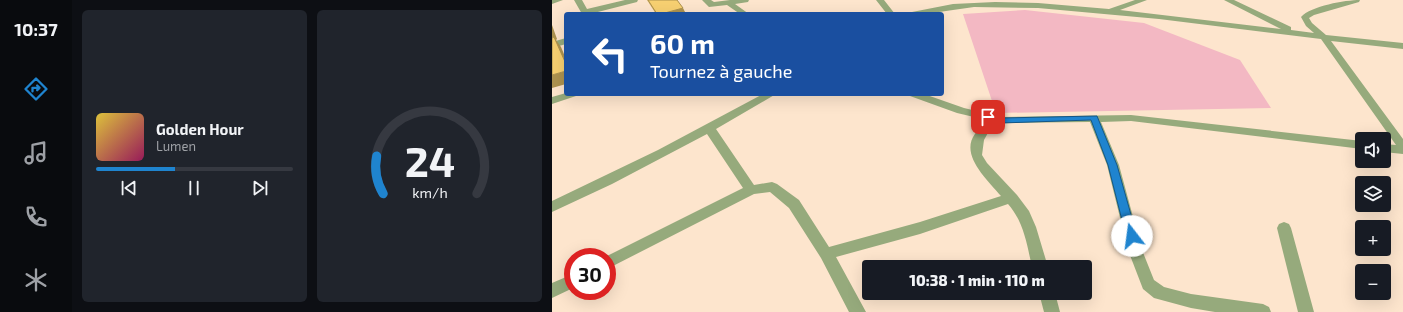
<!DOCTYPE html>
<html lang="fr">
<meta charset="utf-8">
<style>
body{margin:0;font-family:"Exo 2",sans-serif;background:#20242c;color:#f1f3f6;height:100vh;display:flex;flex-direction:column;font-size:15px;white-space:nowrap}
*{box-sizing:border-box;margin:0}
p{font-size:13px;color:#9ea1a6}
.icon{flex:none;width:22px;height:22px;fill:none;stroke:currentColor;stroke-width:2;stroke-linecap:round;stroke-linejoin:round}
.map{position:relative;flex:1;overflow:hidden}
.sheet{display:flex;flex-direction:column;gap:10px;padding:10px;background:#0d0f14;width:480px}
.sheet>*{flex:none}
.hud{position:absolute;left:12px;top:12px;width:380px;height:84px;border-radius:4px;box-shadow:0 4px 16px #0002;background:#1a4fa0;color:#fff;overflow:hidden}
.buttons{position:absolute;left:803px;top:132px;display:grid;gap:8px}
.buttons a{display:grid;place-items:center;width:36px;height:36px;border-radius:4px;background:#171b24;box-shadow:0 4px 16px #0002;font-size:20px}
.speed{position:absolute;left:12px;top:248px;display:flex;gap:8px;font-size:20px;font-weight:700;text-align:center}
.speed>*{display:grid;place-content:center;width:52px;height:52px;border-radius:50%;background:#171b24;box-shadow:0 4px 16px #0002;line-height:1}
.speed .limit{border:6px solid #d22;background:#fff;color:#111}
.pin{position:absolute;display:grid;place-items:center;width:34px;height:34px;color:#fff;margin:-17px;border-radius:8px;box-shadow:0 2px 6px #0006}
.me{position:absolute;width:44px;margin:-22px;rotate:345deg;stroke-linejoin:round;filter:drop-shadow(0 0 3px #0008)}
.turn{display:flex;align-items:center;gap:14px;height:84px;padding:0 20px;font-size:18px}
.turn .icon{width:52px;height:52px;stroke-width:2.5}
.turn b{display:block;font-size:28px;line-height:34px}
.sheet .card{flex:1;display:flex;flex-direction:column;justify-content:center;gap:6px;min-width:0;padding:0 14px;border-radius:6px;background:#20242c}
.sheet .dial{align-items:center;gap:0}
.dial svg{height:104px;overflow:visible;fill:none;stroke:#363941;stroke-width:7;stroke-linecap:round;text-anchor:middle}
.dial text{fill:#f1f3f6;stroke:none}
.song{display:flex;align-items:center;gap:12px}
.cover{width:48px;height:48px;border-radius:6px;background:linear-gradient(135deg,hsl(50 70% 55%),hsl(330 70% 35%))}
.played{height:4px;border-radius:2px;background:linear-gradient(90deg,#1f84cf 40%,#363941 40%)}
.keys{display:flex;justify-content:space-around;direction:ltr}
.sheet .tiles{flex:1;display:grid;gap:10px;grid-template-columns:repeat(2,1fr)}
.trip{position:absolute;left:310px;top:260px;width:230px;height:40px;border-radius:4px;background:#171b24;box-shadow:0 4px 16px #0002;font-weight:800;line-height:40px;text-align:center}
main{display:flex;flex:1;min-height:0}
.tabs{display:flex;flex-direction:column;width:72px;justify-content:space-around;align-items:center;background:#090b0e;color:#9ea1a6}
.tabs .icon{width:28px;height:28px}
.tabs .on{color:#1f84cf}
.tabs b{font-size:18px;color:#f1f3f6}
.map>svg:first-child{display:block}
.green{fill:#f3b8c3}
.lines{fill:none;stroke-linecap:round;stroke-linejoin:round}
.minor{fill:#96aa7c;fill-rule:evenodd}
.wall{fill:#d4b361}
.shaded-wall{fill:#ad924f}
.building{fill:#f7d071;stroke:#ad924f}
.route{fill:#1f84cf;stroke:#145687}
</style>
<main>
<nav class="tabs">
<b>10:37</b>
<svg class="icon on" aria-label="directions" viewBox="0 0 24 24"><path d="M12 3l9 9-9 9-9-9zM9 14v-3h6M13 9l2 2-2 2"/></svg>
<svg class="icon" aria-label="music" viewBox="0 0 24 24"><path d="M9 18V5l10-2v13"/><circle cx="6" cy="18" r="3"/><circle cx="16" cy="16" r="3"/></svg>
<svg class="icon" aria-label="phone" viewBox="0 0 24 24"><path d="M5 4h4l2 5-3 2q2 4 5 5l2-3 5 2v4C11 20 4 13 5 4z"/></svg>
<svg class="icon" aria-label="climate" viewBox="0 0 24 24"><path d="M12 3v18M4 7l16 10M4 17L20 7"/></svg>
</nav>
<section class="sheet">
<div class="tiles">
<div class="card">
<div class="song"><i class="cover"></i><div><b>Golden Hour</b><p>Lumen</p></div></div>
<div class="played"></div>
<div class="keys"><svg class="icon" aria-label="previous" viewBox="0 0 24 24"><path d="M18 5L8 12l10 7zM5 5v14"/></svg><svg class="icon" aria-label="pause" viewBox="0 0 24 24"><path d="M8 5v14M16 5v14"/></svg><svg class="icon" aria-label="next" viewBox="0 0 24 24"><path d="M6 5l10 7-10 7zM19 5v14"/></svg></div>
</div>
<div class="card dial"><svg viewBox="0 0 100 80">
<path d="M14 69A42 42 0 1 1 86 69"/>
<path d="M14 69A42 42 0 0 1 9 40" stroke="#1f84cf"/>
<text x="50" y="56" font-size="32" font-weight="700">24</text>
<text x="50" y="72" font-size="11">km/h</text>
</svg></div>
</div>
</section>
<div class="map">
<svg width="851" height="312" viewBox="0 0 851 312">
<rect width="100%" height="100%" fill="#fde5cd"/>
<path class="green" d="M473 10 592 23 688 60 719 108 444 113 411 14Z"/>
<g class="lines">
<path class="minor" d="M0 0H11L0 4Z
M22 0H30L35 9 73 0H86L85 2 38 14H30Z
M150 0H159L162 2 178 0H197L196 2 183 4 197 14H188L175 5 157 7Z
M324 0H332L343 14H335Z
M583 0H595L568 10 729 29 672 0H682L739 27V30L762 33 754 26 749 17C759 6 793 0 808 0L807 2 762 15 757 18 760 23 774 35 851 43V49L779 41 851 139V154L832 152V144L844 145 769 39 607 19 486 8 422 7 373 14H359L360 12 401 4 443 2 486 3 557 9Z
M14 38V44L0 48V42Z
M14 93V94H25L24 96 0 104V97Z
M211 94H224L164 129 202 185 220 182 225 184 247 200 277 247 368 222 449 196C429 173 397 144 439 121L405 113 358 96 357 94H372L412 108 449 117 579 115 810 141V149L579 121 549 122 567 165 590 250 602 280 612 287 639 294 711 304 717 307 719 312H663L639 308 602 298 591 289 576 250 555 165 538 122 451 123 437 131 432 140 430 155 435 163 465 195 477 211 484 227 496 267H480C475 245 472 222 456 204L368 234 284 257 314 312H297L269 258 237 208 218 192 202 194 55 269V257H53L191 188 155 134 60 184 0 212V201L106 150Z
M732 222 737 224 739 228 762 312H746L725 228 727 224Z
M21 274V288L0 298V283Z
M487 293H503L508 312H492Z"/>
</g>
<path class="wall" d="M95 0H125L134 14H104Z"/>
<path class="shaded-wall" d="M131 8 134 14H109Z
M0 25 5 39 4 40 9 47 14 59V64L0 41Z
M14 71V84L0 88V75Z"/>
<path class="building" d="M96 0H125L131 8 109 14H105Z
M2 37 14 64V71L0 75V38Z"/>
<path class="route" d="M436 114 449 118 545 116 565 165 585 236 583 239 580 240 576 239 574 236 556 165 539 120 449 123 433 119 431 117Z"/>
</svg>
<div class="buttons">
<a><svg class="icon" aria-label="sound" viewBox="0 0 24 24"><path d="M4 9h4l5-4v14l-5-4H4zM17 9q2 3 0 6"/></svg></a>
<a><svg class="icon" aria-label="layers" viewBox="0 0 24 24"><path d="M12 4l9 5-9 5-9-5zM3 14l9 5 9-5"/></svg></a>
<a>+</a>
<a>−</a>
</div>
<div class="speed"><div class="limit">30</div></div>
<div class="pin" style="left:436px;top:117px;background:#d93025"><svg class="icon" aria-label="arrive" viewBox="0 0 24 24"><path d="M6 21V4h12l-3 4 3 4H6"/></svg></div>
<svg class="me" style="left:580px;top:236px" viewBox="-20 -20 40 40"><circle r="19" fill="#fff"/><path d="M0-13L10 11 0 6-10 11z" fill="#1f84cf"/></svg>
<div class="trip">10:38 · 1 min · 110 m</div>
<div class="hud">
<div class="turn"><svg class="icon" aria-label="left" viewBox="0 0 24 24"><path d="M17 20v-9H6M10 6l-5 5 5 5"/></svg><div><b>60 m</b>Tournez à gauche</div></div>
</div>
</div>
</main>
